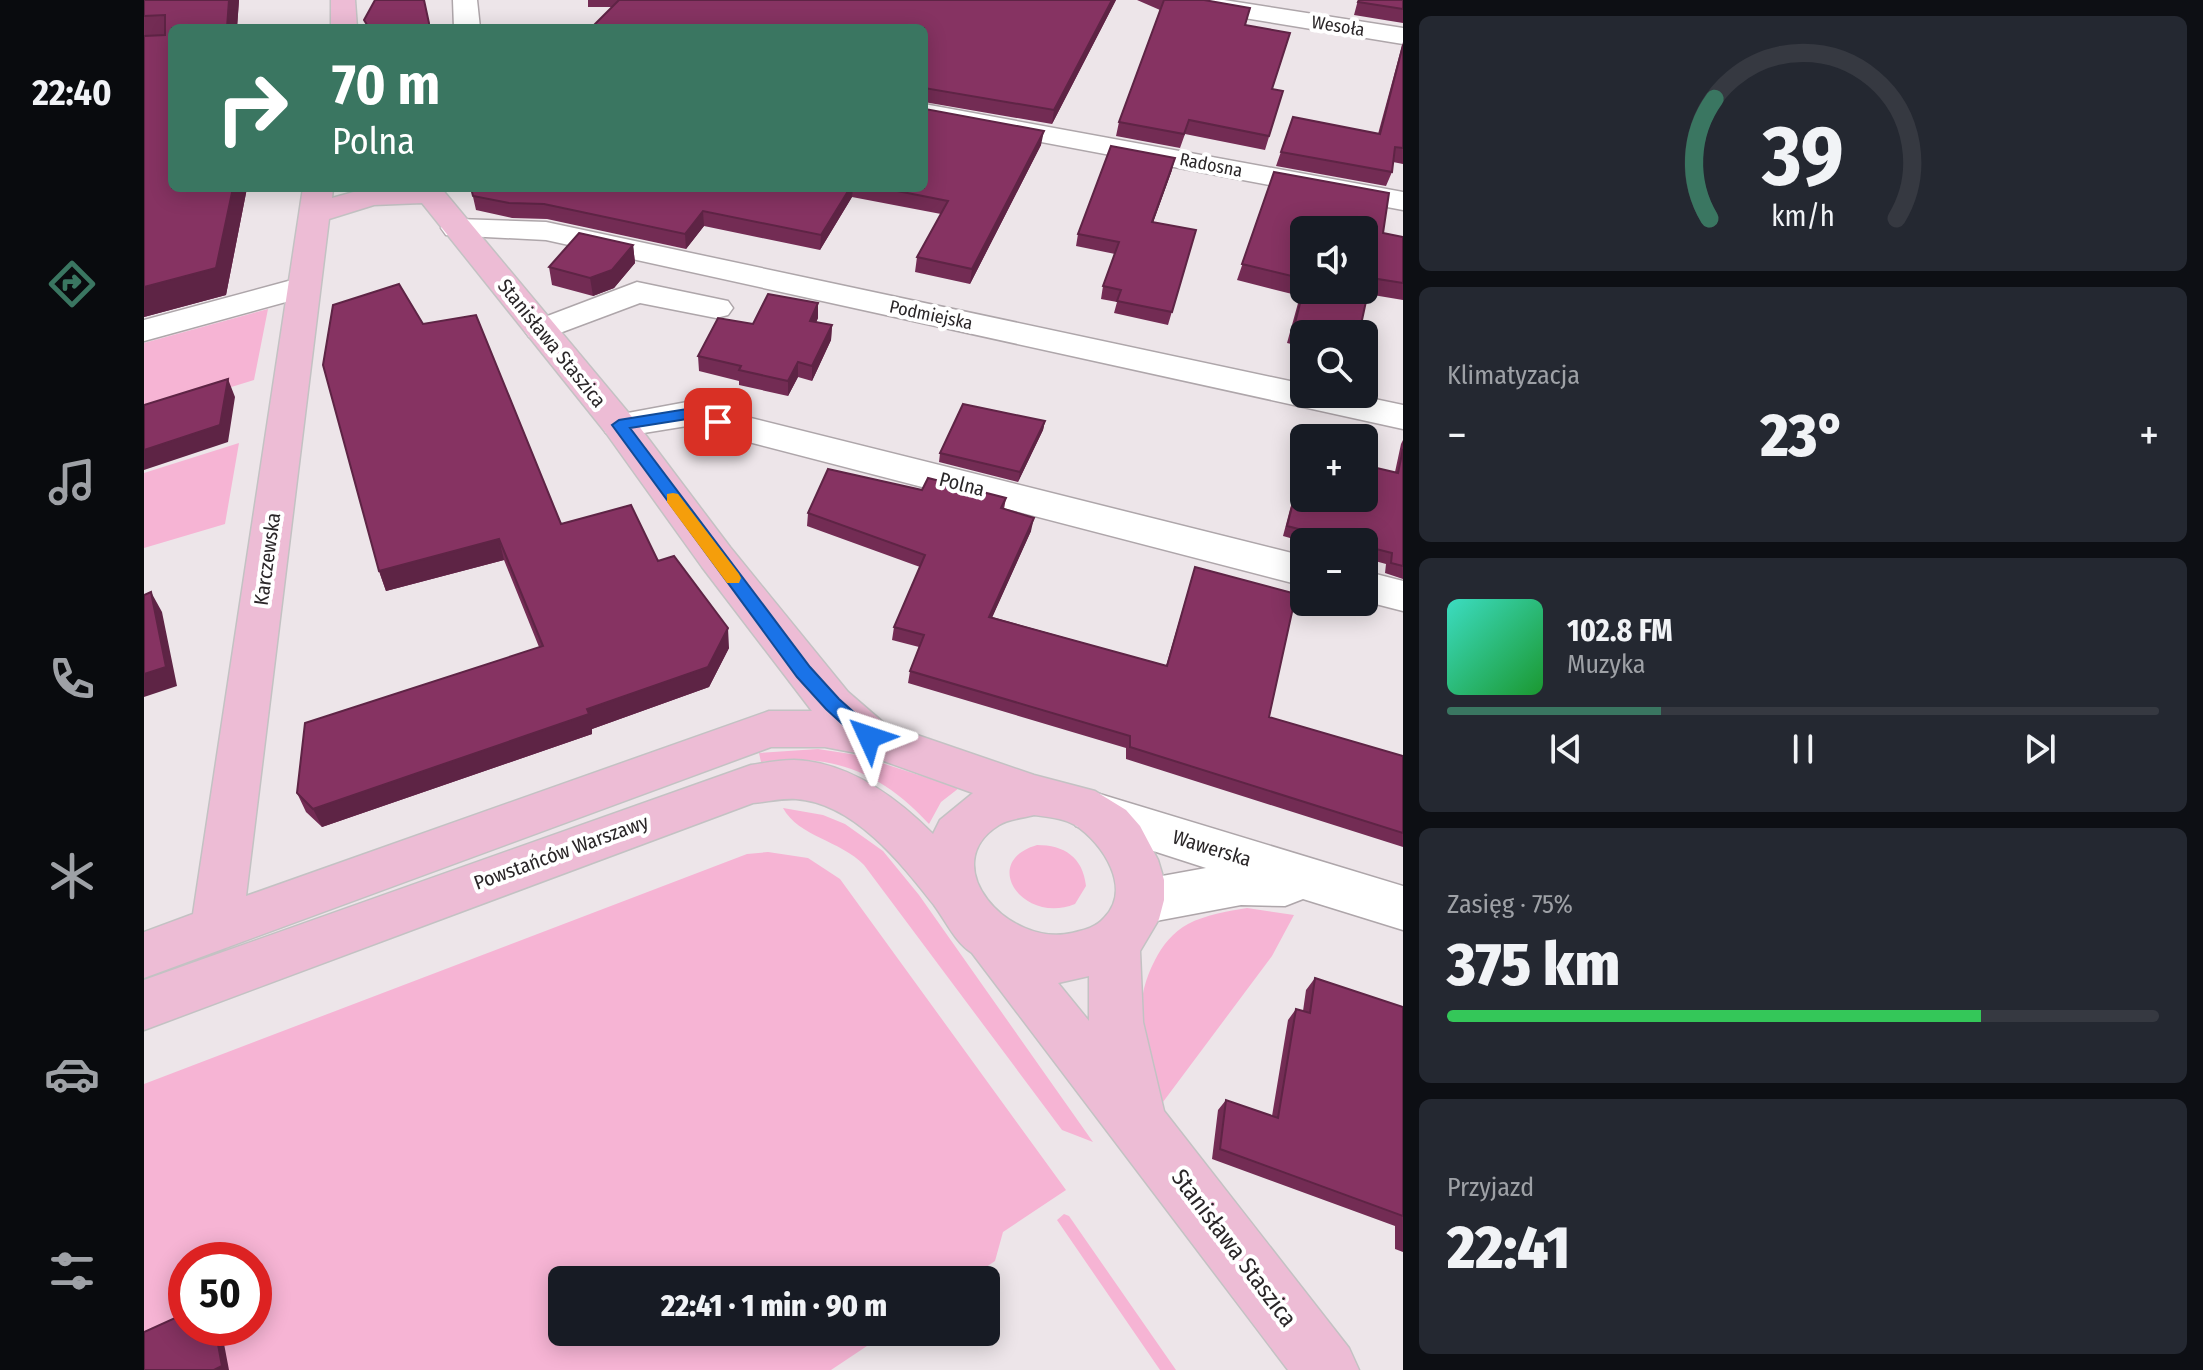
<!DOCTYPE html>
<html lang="pl">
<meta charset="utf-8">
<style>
body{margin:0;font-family:"Fira Sans Condensed",sans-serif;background:#242831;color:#f1f3f6;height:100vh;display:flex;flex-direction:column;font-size:30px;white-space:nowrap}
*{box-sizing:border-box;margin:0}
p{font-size:26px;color:#9ea1a6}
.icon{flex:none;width:44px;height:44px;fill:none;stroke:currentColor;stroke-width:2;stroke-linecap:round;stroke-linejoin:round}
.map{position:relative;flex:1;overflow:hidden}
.panel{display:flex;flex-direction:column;gap:16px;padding:16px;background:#0d0f14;width:800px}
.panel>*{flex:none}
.guide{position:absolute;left:24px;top:24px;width:760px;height:168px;border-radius:12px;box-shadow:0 4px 20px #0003;background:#3a7661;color:#fff;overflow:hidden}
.tools{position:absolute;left:1146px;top:216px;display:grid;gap:16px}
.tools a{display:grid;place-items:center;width:88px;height:88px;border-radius:12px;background:#171b24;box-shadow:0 4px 20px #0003;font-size:40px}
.speed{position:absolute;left:24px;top:1242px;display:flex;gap:16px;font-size:40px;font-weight:700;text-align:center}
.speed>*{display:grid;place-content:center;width:104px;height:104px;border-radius:50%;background:#171b24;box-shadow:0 4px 20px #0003;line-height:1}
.speed .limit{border:12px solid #d22;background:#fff;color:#111}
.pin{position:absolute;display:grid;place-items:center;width:68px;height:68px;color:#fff;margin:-34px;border-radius:16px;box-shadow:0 4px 12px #0006}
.me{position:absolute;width:88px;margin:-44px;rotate:312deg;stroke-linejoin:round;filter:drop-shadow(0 0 6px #0008)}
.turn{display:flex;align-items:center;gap:28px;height:168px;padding:0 32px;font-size:36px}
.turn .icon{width:104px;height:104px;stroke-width:2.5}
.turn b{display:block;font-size:56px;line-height:68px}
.big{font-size:60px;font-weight:800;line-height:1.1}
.panel .card{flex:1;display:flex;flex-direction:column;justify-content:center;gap:12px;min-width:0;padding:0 28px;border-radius:12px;background:#242831}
.panel .dial{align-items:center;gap:0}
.dial svg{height:208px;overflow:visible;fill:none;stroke:#363941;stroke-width:7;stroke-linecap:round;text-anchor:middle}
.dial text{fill:#f1f3f6;stroke:none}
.song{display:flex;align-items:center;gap:24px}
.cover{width:96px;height:96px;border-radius:12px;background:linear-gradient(135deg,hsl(170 70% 55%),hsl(130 70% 35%))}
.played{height:8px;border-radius:4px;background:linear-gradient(90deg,#3a7661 30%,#363941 30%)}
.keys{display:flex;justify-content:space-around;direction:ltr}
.heat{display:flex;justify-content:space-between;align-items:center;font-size:44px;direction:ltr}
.charge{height:12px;border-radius:6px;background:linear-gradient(90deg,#34c759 75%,#363941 0)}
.trip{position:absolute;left:404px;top:1266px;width:452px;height:80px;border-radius:12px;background:#171b24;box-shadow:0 4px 20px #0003;font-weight:800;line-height:80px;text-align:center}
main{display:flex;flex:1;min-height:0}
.menu{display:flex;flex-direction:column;width:144px;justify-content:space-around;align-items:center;background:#090b0e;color:#9ea1a6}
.menu .icon{width:56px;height:56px}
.menu .on{color:#3a7661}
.menu b{font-size:36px;color:#f1f3f6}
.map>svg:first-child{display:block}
.green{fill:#f6b4d4;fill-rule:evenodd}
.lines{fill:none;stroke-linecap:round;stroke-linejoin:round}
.minor-casing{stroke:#aea6aa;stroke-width:3}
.major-casing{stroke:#c3c2c3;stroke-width:3}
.minor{fill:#fff;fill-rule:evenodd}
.major{fill:#edbcd5;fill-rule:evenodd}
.wall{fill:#732c54;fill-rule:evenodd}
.shaded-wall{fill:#5e2445}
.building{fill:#863362;stroke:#5e2445;stroke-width:2}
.route{fill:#1a73e8;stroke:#114b97;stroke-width:2}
.slow{fill:#f59e0b}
.labels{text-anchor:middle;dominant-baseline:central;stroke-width:8;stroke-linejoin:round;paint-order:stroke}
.far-street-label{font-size:18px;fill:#2a2628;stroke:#fff}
.street-label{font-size:20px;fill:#2a2628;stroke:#fff}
.near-street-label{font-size:24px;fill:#2a2628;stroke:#fff}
</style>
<main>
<nav class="menu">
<b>22:40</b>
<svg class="icon on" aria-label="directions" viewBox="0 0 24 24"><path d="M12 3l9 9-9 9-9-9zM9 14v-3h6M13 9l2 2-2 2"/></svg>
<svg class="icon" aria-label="music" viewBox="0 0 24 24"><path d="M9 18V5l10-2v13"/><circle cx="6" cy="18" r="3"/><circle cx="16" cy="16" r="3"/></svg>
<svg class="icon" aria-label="phone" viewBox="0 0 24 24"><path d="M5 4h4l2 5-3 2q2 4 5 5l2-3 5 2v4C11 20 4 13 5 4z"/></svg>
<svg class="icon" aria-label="climate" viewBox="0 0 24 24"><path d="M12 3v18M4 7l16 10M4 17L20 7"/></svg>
<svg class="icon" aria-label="car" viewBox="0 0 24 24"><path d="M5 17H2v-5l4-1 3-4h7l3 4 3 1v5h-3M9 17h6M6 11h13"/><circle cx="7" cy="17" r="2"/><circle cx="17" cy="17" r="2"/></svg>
<svg class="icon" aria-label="filters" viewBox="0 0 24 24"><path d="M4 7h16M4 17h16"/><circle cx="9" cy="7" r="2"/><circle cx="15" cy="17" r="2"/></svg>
</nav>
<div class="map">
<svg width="1259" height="1370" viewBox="0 0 1259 1370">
<rect width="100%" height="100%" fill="#ede5e9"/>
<path class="green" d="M124 309 110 380 0 414V343Z
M95 443 81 524 0 548V473Z
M674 749 713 755 815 788 797 802 785 824C736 771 688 753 617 762L615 753Z
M639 808 679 815 701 824 739 851 775 895 949 1142 918 1130 720 865C696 840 655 837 639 808Z
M893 845C920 845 939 857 942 886L931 904C879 925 835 862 893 845Z
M624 852 664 858 696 879 922 1190 859 1232 851 1261 823 1280H418V1332H744L687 1370H0V1084L603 854ZM42 1260H110V1328H42Z
M1103 908 1150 915 1128 956 1019 1102C1000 1052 985 1009 1011 960 1018 946 1029 932 1044 924 1061 915 1084 911 1103 908Z
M920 1214 925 1216 1032 1370H1016L913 1220Z"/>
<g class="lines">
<g class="minor-casing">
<path id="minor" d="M309 0H333L336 28H310Z
M1021 0H1080L1259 28V44L1033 7 1024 5Z
M780 104 1259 192V210L780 120Z
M313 219 402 222 1160 384V394H1207L1259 405V429L402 240 302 235 297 228 302 221Z
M159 277 171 280 175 287 171 294 0 341V320Z
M493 282 584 301 589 308 584 315 572 318 496 303 397 340 385 337 380 330 385 323Z
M543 402 1160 556V586L543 426 475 437 462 433 457 425 462 417Z
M1220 571 1259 581V611L1220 601Z
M949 792 1259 886V930L1159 899 1141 906 1097 905 996 924 978 918 971 902 978 886 996 880 1062 868 932 826 925 812 932 798Z"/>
</g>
<g class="major-casing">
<path id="major" d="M187 0H211L213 28H187Z
M159 188H189L188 198 224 188H297L488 417 586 547 704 692 741 724 890 775 951 791 982 810 996 826 1014 860 1020 880V900L1015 919 996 951 999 1022 1020 1111 1205 1348 1215 1370H1144L828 953C810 941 802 921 790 905 757 863 710 803 652 799 637 798 623 802 609 803L0 1030V980L607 765C621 763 636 760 650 760 705 762 752 797 789 834L796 820 829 793 723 755 681 747H627L0 978V932L49 914ZM278 203 462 433 558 567 668 711H625L102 896 185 219 230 205ZM890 815C904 817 919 818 931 825 959 843 989 889 960 918 951 928 940 930 928 933 865 948 790 865 855 825 864 819 879 818 890 815ZM945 976V1021L914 983Z"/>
</g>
<use href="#minor" class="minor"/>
<use href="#major" class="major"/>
</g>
<path class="wall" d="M0 0H95L93 28H28V188H103L82 295 0 317Z
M444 0H972L908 124 780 102 781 109 897 145 826 284 771 272 773 257 797 214 708 197 676 250 560 226 542 249 403 219 368 218 332 210 327 188H780L468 7H444Z
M993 0H1060L1101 25 1128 89 1139 91 1121 150 1041 134 1036 148 972 136 975 122 1016 10Z
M1214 0H1259V23L1210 15Z
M1259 42V164L1249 162 1248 172 1242 186 1132 166 1149 117 1234 134Z
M1028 170 1009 222 1052 230 1024 325 970 313 973 302 957 299 959 286 971 254 932 246 934 234Z
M1130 172 1239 233 1259 237V300L1223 294 1215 334H1160V347L1143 343 1156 296 1093 280ZM1160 230 1220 290H1160Z
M489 245 491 263 470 288 449 296 408 285 405 267Z
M674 318 672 322 688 325 687 340 668 381 654 377 644 396 595 385V381L555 371 554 356 609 324Z
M279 324 417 524 514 561 585 648 565 687 448 729V734L178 827 162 812 153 793 395 647 360 560 242 591 235 571Z
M901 421 899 430 874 482 795 462 796 453Z
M1259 440V579L1241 573 1242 564 1220 558V542H1160L1139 536 1160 456V498L1251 472 1257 444Z
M778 490 862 498 860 509 887 531 848 617 1022 666 1051 567 1125 717 1259 756V847L982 759V748L764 683 766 671 775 647 748 640 750 627 776 567 663 526 664 513Z
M1171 978 1259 1007V1252L1251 1249V1226L1068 1159 1074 1110 1082 1100 1128 1116 1144 1020 1152 1009 1159 1011 1162 990Z"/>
<path class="shaded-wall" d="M85 0H95L93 28H83Z
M968 0H972L908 124 910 110Z
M900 131 897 145 826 284 828 269Z
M1031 158 1028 170 1005 234 1008 222Z
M89 188H103L82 295 0 317V287Z
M706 188H709L708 197 676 250 677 235Z
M559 211 560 226 542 249 541 234Z
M489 245 491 263 470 288 449 296 446 278Z
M674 303V318L666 336V321Z
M688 325 687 340 668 381V366Z
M654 362V377L644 396V381Z
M84 379 91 397 84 442 0 470V450Z
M901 421 899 430 874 482 876 472Z
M890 518 887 531 843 629 845 617Z
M355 539 360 560 242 591 235 571Z
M7 592 18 612 33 686 0 697V674Z
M584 628 585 648 565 687 448 729V734L178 827 169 809 443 709Z
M71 1328H77L85 1370H70Z"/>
<path class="building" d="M0 0H85L83 28H28V188H89L72 268 0 287V36L21 35V15L0 16Z
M231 0H280L285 23V28H225L220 20Z
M475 0H968L910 110 780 88V28H447Z
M1020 0H1060L1106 8 1101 25 1146 33 1128 89 1139 91 1125 136 1045 120 1040 134 975 122Z
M1215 0H1259V9L1214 2Z
M1259 45V148L1251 147 1248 172 1137 152 1149 117 1236 134Z
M780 97 781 109 900 131 828 269 773 257 804 201 738 188H780Z
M967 146 1031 158 1008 222 1052 230 1028 312 973 301 977 290 959 286 975 242 934 234Z
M1130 172 1245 193 1239 233 1259 237V283L1227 278 1215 334H1181L1150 327 1160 288V290H1220V230H1160V279L1098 264Z
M327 188H706L677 235 559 211 541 234 400 204 365 203 329 196Z
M435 233 489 245 468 270 446 278 405 267Z
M255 284 279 324 332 315 417 524 487 505 514 561 530 556 584 628 564 667 443 709 445 714 169 809 153 793 161 723 399 646 355 539 235 571 179 365 189 305Z
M624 294 674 303 666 321 688 325 668 366 654 362 644 381 595 370 597 366 554 356 574 318 609 324Z
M84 379 76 425 0 450V405Z
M819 404 901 421 876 472 796 453Z
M1259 449V566L1247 563 1248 553 1220 546V542H1205L1143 526 1160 460V498H1220V465L1254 473Z
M684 469 778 490 784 478 862 498 857 508 890 518 845 617 1023 666 1051 567 1152 594 1125 717 1259 756V833L986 747V736L766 671 780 635 750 627 781 555 664 513Z
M7 592 22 667 0 674V595Z
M1171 978 1259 1007V1216L1076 1149 1082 1100 1134 1118 1152 1009 1166 1013Z
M42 1313V1328H71L78 1366 70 1370H0V1332Z"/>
<path class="route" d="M543 409 579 418 581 422 574 427 543 419 486 428 666 667 695 699 731 731 734 737 731 742H718L682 709 653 677 468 425 475 420Z"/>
<path class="slow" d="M529 493 534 494 595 574 597 578 595 583H583L523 502V494Z"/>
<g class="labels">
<g class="far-street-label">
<text transform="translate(1194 26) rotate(9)">Wesoła</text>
<text transform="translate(1067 165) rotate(11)">Radosna</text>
<text transform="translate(787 315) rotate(12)">Podmiejska</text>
</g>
<g class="street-label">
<text transform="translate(408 343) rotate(51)">Stanisława Staszica</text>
<text transform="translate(818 484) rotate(14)">Polna</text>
<text transform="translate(123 559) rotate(-82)">Karczewska</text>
<text transform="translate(1068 848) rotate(17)">Wawerska</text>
<text transform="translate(417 852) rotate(-20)">Powstańców Warszawy</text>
</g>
<g class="near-street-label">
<text transform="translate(1090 1248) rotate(53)">Stanisława Staszica</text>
</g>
</g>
</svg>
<div class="tools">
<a><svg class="icon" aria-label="sound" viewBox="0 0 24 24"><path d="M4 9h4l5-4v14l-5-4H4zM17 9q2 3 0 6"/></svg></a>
<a><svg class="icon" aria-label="search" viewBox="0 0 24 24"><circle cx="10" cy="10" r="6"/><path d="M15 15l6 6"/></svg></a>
<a>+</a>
<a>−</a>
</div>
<div class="speed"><div class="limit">50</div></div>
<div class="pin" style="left:574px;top:422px;background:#d93025"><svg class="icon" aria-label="arrive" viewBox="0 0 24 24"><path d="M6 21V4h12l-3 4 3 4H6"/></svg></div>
<svg class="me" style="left:725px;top:737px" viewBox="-20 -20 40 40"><path d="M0-17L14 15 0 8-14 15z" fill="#1a73e8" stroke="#fff" stroke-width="4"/></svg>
<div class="trip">22:41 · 1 min · 90 m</div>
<div class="guide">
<div class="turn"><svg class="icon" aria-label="right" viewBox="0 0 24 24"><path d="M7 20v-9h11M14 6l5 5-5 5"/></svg><div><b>70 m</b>Polna</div></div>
</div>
</div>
<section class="panel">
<div class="card dial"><svg viewBox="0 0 100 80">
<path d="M14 69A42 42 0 1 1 86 69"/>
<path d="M14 69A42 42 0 0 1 16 23" stroke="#3a7661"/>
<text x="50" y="56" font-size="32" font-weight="700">39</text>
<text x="50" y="72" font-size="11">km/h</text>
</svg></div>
<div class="card"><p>Klimatyzacja</p>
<div class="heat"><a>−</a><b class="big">23°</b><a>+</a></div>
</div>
<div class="card">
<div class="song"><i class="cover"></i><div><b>102.8 FM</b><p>Muzyka</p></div></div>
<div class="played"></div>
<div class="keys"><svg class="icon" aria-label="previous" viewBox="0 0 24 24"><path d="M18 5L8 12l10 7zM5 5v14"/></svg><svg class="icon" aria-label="pause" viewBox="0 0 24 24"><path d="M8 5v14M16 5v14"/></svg><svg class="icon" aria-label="next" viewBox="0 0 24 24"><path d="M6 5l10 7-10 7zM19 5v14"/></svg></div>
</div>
<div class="card"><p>Zasięg · 75%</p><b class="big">375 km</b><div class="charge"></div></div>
<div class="card"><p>Przyjazd</p><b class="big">22:41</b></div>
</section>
</main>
